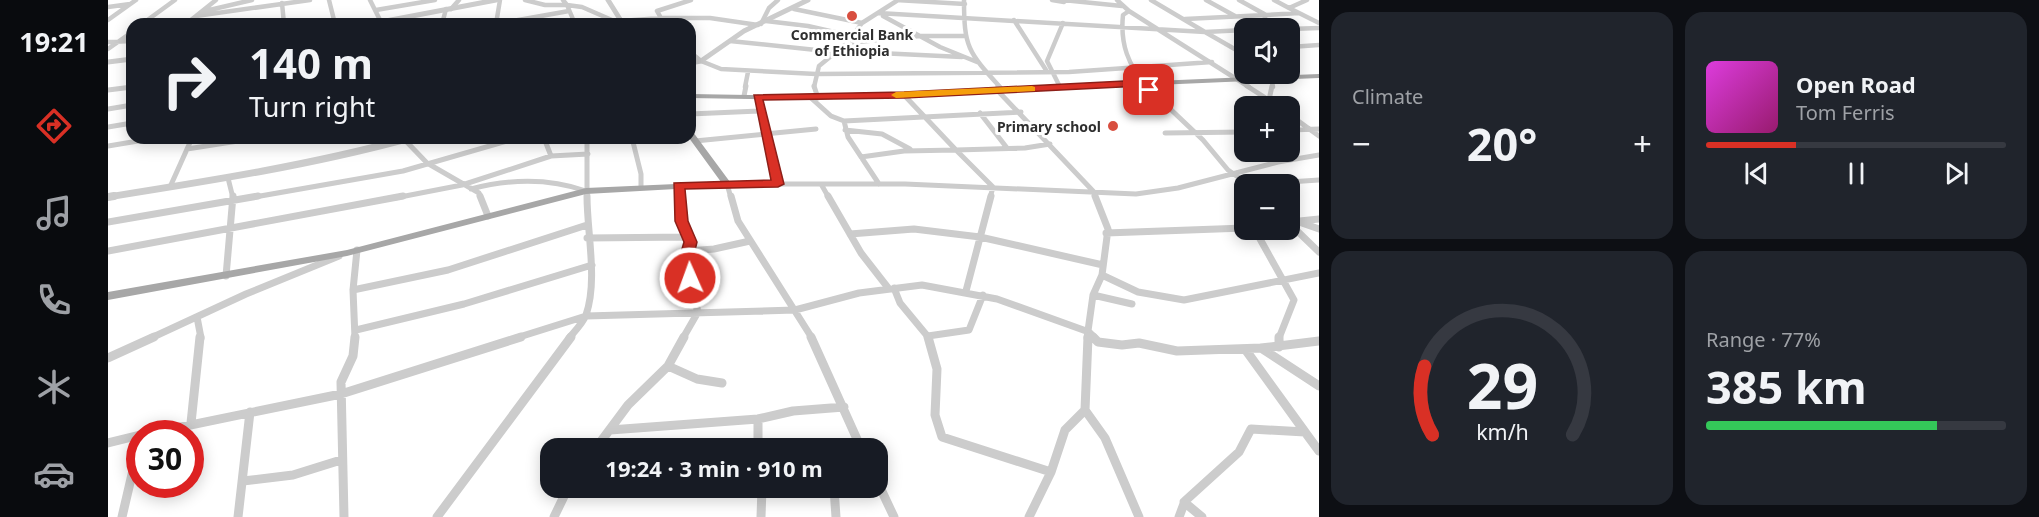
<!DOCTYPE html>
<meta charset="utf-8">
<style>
body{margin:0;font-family:"Noto Sans",sans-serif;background:#20242c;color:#f1f3f6;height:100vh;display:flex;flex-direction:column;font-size:22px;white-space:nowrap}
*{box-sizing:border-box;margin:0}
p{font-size:20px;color:#9ea1a6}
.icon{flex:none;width:33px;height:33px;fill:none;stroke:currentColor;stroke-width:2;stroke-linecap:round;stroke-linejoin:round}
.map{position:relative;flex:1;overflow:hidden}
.panel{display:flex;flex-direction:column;gap:12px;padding:12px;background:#0d0f14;width:720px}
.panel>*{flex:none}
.banner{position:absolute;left:18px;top:18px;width:570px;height:126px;border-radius:18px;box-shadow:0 3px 15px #0003;background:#171b24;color:#f1f3f6;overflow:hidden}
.controls{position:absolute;left:1126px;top:18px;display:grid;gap:12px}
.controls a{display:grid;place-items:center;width:66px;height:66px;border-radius:12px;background:#171b24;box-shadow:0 3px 15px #0003;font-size:30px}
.speed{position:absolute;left:18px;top:420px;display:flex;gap:12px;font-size:30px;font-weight:700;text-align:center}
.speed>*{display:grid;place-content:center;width:78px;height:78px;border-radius:50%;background:#171b24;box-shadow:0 3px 15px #0003;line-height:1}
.speed .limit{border:9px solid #d22;background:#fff;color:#111}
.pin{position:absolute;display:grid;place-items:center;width:51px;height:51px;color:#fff;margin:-26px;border-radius:12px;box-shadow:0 3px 9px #0006}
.me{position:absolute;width:66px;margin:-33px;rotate:358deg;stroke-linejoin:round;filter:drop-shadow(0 0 4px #0008)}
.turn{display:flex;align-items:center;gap:21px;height:126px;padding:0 24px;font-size:27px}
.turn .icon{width:78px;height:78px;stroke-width:2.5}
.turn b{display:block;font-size:42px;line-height:51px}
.big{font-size:45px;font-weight:700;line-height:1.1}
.panel .tile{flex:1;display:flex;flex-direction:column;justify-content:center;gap:9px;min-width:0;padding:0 21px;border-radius:18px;background:#20242c}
.panel .dial{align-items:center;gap:0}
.dial svg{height:156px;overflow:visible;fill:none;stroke:#363941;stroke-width:7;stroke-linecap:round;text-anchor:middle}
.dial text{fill:#f1f3f6;stroke:none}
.song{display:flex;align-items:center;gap:18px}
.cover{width:72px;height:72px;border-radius:9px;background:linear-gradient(135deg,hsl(300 70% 55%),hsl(320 70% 35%))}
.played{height:6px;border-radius:3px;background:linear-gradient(90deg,#d93025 30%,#363941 30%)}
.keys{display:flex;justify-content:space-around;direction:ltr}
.heat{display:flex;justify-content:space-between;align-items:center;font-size:33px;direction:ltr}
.charge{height:9px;border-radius:4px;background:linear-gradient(90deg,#34c759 77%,#363941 0)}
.panel .tiles{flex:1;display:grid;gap:12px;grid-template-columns:repeat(2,1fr)}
.trip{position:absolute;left:432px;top:438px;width:348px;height:60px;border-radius:18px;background:#171b24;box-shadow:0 3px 15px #0003;font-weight:700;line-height:60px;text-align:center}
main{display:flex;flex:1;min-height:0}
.dock{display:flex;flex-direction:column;width:108px;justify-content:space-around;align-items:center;background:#090b0e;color:#9ea1a6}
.dock .icon{width:42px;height:42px}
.dock .current{color:#d93025}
.dock b{font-size:27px;color:#f1f3f6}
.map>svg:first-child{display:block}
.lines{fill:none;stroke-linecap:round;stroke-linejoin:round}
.minor-far3{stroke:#ccc;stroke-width:4.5}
.minor-far2{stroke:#ccc;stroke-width:5}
.minor-far1{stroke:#ccc;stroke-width:7}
.minor{stroke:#ccc;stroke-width:9}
.tertiary-far2{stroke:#ccc;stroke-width:5}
.tertiary-far1{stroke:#ccc;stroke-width:7}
.tertiary{stroke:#ccc;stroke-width:8}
.primary{fill:#a7a7a7;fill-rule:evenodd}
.route{fill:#d93025;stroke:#8d1f18;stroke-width:1.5}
.slow{fill:#f59e0b}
.poi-dot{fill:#d84e3f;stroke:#fff;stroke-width:2}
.labels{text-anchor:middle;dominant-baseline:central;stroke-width:6;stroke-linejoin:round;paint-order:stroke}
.far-poi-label{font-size:14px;font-weight:bold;fill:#2f2f2f;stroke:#fff}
</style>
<main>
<nav class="dock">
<b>19:21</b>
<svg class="icon current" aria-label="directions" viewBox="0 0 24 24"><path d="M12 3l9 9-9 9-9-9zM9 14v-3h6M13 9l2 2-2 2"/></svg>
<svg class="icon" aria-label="music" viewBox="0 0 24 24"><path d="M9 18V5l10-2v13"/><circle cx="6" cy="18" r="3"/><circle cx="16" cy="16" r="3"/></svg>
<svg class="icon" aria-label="phone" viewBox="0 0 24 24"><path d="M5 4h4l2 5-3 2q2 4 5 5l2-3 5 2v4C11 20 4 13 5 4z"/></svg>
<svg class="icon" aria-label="climate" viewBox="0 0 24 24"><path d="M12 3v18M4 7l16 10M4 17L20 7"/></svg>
<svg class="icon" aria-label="car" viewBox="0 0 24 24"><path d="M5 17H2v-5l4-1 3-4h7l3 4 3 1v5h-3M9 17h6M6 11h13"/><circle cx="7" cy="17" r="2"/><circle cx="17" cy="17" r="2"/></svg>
</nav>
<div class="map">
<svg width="1211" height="517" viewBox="0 0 1211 517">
<rect width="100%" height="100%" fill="#fff"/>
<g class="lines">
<path class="minor-far3" d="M221 0 227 24
M262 0 273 22
M417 0 437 5H459L467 24
M455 0 459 5 474 7 513 24
M788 0 857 4
M856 0C856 47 860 52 892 87
M944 0 956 2
M955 0 1014 6
M1009 0 1021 11 1141 87
M1043 0 1097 32 1137 30
M1098 0 1127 16
M1131 0 1158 15
M1166 0 1181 8
M174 3 176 24
M0 7 22 4
M343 9 351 0
M686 9 754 23
M268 10 327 0
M97 11 144 0
M1021 11 1015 15C1012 44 1020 65 1039 87
M770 13 1097 32 1137 55
M1191 13 1211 23
M88 16 202 0
M775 16 832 47 869 62
M1077 19 1158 15
M0 20 28 0
M906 20 938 70
M513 21 553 18 549 11 583 0
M658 21 700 26 744 36
M34 24 67 0
M78 24 108 0
M334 24 338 9
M388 24 461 11
M388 24 392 0
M559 24 553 18H602L650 25
M653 24 661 8 670 0
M1153 28 1158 15 1191 13 1181 8 1199 0
M1182 29 1211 28
M622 41 727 52
M0 42 24 41
M739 43 812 36H856
M1182 47 1211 45
M0 49 24 32
M729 51 854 57
M582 52 593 61 613 69 708 74 961 72 1104 62
M1163 77 1165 87
M637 87 640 72
M706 87 711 66 739 43 754 23 790 0
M952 87 939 61 955 23"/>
<path class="minor-far2" d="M706 86 710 98
M890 86 894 90
M1038 86 1095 140 1120 170 1140 184
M1139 86 1170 106
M0 90 24 87
M890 91 985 191 988 198
M796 95 848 150 917 148 942 144
M636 96 638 86
M703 98 723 116 736 121 740 137 771 184
M1150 106 1161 100 1164 86
M0 109 24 105
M651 111 670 184
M872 113 899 148
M582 114 651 111 650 97
M1182 115 1211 136
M736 121 913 112
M0 127 24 123
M737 130 774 134 802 149
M1182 130 1211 129
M1057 133 1137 132
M295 138 319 163 371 193 373 198
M436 138 443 156
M479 138V198
M524 138 533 174V187
M587 141 708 129
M0 146 48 138
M79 149 150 138
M753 157 796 151 848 150 885 187 882 198
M120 178 125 198
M713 184 721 198
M1150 184 1211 180
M571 186 572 198
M62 187 84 138
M363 189C401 179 441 178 478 191
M141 198 295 171 409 138
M287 198 354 185 443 156 480 154
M623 198 619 184H797L1028 194 1070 188 1170 162 1211 155"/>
<path class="minor-far1" d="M372 196 380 216
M572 196 574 221 582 242 577 263 590 312 575 338
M623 196 630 221 704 338
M720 196 753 253 781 289
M0 222 150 196
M1182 222 1211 219
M1191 222 1211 229
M1182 224 1211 252
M1147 230 1186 300 1171 338
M998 233 1137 228
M742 234 806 229 872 237 995 265
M479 238 580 237
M0 251 295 196
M580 251 606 249 642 241
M994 275 1030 292 1076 300 1211 273
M118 276 125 196
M786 288 792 303 821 338
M245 290 340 270 479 225
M858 291 883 196
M985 295 1024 304
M89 317 93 338
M248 330 356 304 484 265
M820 336 861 330 875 295
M43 338 138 294 231 256
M247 338 245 290 249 250
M408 338 478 316 687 310 751 293 814 285 889 299 981 332 987 338
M461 338C467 331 475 323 478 315 490 280 479 233 479 196
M979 338 985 295 994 275 1000 229 987 196"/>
<path class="minor" d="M703 337 753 448
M820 337 829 369 827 415 834 437 943 472
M985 337 990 342 1014 345 1031 343 1069 351 1153 348 1211 341
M1171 337V347
M1153 348 1211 386
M0 358 46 337
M560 366 589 379 614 383
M977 410 997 438 1031 517
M650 419V448
M83 423 92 337
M502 430 650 419 685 411 736 407
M1197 432 1211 451
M39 434 233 394 413 337
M0 443 32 435
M488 448 520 405 560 366 576 337
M135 481 185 475 233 460
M770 483 786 517
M726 488 728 517
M1076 502 1094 517
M14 517 32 440
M130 517 142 412
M236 517 233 382 245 356 247 337
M329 517 463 337
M446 517 460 488
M653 517 654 488
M921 517 943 472 957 430 977 410 980 337
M1071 517 1077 501 1131 452 1143 429 1197 432 1137 349"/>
<path class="tertiary-far2" d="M500 0 515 24
M262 24 388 0
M0 62 24 59
M582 63 593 61 636 31 700 0"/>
<path class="tertiary-far1" d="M0 197C101 181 203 165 302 138"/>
<path class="tertiary" d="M0 197 6 196"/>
<path class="primary" d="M1211 74V78L703 100 582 98V94L703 96Z
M582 132H585L622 182 624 184 622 186 478 194 239 256 0 300V292L239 250 478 188 613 182 581 138Z"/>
</g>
<path class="route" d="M1036 80 1044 88V92H1038L1033 86 796 98 655 100 676 184 670 187 577 189 580 221 589 242 584 263 589 278 582 283 575 278 570 263 576 242 567 221 566 183 663 180 646 95 796 92Z"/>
<path class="slow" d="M924 86 927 87V91L788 98 783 95 788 92Z"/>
<g class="poi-dot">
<circle cx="744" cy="16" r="6"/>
<circle cx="1005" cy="126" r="6"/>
</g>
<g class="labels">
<g class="far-poi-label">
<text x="744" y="34">Commercial Bank<tspan x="744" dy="16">of Ethiopia</tspan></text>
<text x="993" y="126" text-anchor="end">Primary school</text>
</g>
</g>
</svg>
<div class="controls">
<a><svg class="icon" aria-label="sound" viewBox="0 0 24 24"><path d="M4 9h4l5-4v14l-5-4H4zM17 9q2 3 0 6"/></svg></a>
<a>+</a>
<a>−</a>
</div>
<div class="speed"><div class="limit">30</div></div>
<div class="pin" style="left:1041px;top:90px;background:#d93025"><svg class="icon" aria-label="arrive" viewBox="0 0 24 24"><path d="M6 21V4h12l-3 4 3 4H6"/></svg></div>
<svg class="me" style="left:582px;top:278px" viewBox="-20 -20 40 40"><circle r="17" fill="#d93025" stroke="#fff" stroke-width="3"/><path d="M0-11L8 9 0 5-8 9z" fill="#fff"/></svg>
<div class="trip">19:24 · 3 min · 910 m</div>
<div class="banner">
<div class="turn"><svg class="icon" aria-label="right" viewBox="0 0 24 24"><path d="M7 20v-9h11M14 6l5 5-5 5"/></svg><div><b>140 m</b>Turn right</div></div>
</div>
</div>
<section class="panel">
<div class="tiles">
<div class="tile"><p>Climate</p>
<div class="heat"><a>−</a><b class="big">20°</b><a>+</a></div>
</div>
<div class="tile">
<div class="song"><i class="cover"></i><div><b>Open Road</b><p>Tom Ferris</p></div></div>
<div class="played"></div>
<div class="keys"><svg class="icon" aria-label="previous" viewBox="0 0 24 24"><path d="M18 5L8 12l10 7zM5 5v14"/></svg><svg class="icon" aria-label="pause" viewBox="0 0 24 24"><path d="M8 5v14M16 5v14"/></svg><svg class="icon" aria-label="next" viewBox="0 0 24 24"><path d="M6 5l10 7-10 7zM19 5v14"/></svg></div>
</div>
<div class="tile dial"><svg viewBox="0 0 100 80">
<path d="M14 69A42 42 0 1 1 86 69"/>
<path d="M14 69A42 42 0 0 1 10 34" stroke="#d93025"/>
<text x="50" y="56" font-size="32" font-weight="700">29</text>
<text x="50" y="72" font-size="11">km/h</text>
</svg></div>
<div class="tile"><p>Range · 77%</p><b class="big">385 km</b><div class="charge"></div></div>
</div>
</section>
</main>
